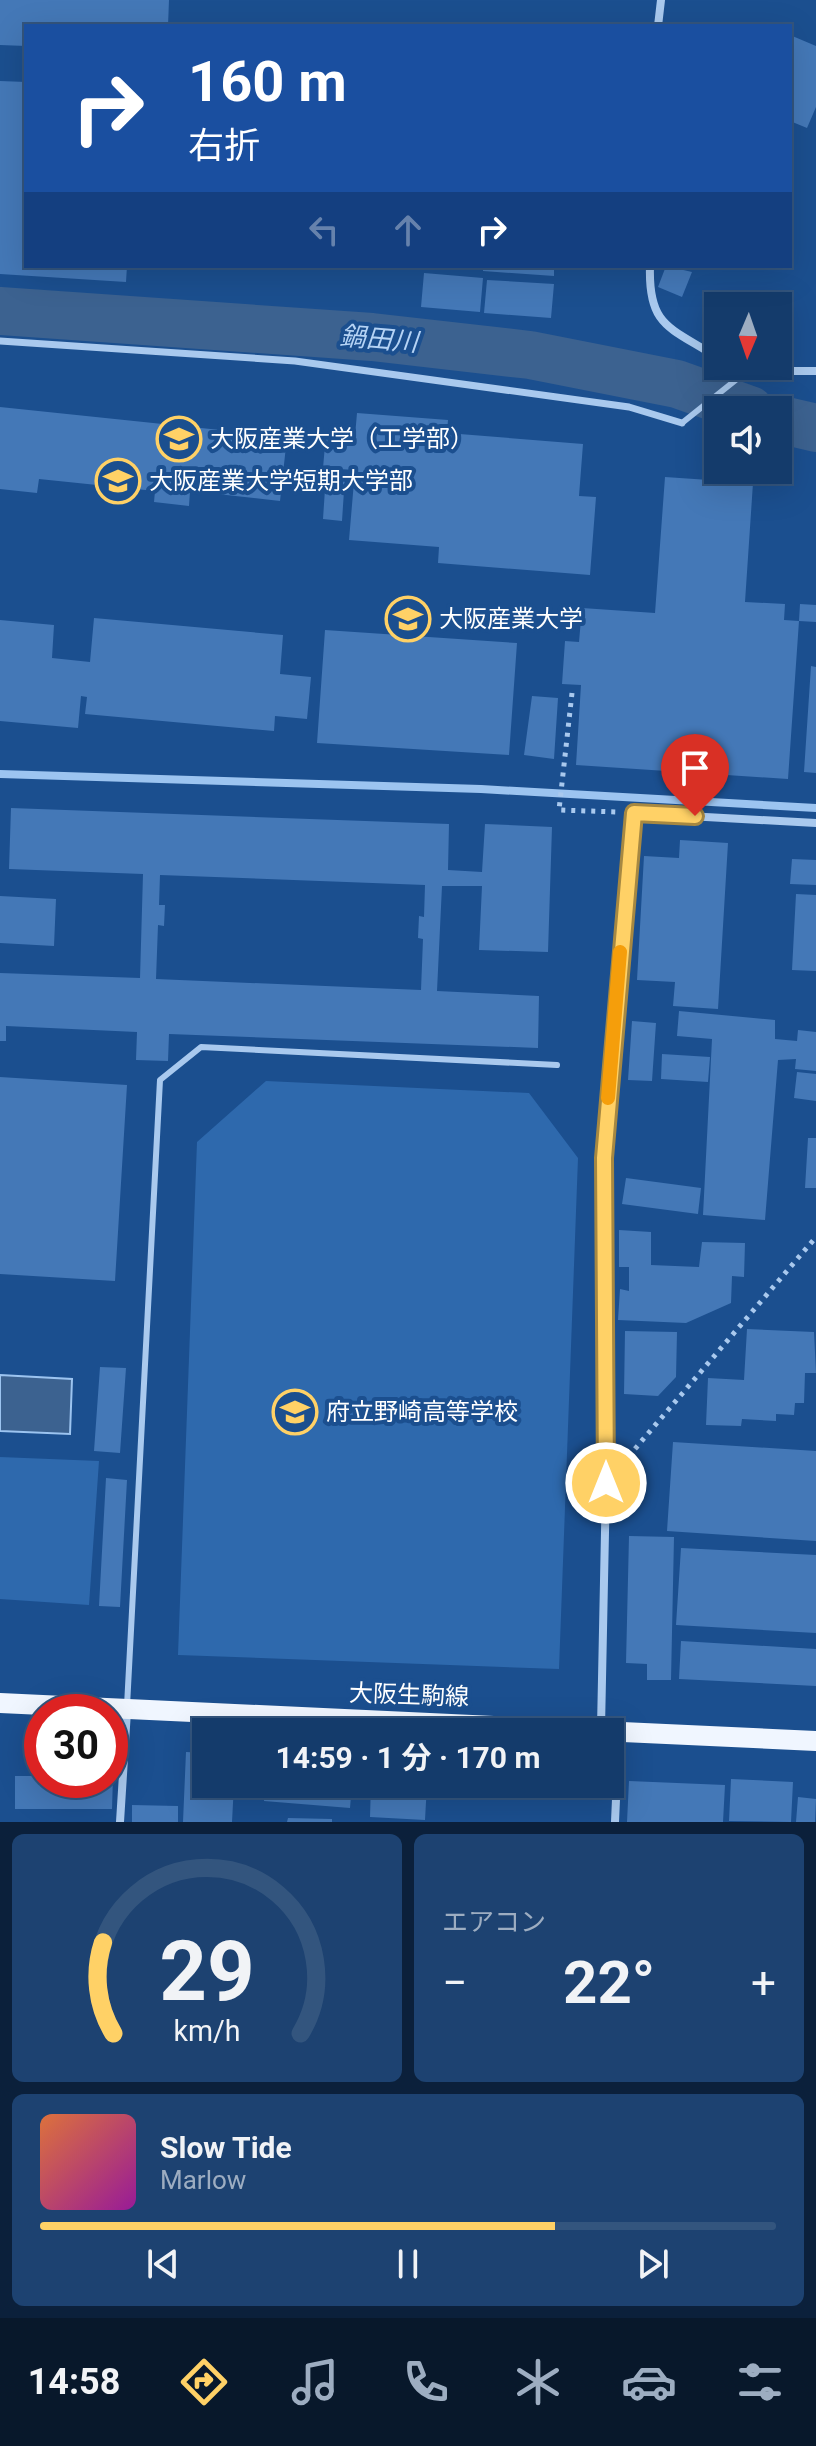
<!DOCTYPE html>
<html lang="ja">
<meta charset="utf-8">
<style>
body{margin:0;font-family:Roboto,"Noto Sans JP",sans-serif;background:#1d4271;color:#f1f3f6;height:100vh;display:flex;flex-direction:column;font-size:30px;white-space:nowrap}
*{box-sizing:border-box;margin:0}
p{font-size:26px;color:#9dadc1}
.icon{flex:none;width:44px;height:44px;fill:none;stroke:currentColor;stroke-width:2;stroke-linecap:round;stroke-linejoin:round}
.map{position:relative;height:1822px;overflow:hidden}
.drawer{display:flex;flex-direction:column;gap:12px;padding:12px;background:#0b203b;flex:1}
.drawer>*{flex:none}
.banner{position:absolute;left:24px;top:24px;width:768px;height:244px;border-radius:0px;box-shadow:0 8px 32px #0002,0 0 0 2px #33557e;background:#1a4fa0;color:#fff;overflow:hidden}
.needle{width:52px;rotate:182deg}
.controls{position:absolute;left:704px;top:292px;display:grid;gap:16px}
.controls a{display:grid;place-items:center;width:88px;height:88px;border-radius:0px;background:#143b6b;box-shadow:0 8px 32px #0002,0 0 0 2px #33557e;font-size:40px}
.speed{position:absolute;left:24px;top:1694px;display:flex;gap:16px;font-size:40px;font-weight:700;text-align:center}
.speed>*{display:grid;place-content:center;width:104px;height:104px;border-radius:50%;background:#143b6b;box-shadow:0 8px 32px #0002,0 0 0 2px #33557e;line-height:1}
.speed .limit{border:12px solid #d22;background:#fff;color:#111}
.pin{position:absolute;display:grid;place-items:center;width:68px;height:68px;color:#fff;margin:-82px -34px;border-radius:50% 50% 50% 0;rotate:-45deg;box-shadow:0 0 8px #0007}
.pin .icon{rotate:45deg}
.me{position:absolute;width:88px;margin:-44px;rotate:0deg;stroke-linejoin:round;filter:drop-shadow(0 0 6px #0008)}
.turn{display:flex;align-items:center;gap:28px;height:168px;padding:0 32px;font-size:36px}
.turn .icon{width:104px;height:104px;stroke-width:2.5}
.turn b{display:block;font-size:56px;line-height:68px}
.lanes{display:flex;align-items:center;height:76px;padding:0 32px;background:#0003;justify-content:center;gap:40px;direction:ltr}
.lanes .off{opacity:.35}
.big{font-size:60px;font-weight:700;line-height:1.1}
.drawer .widget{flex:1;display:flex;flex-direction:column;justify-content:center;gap:12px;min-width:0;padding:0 28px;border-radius:12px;background:#1d4271}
.drawer .dial{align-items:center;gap:0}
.dial svg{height:208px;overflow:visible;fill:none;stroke:#33557e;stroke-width:7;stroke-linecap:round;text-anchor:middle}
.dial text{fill:#f1f3f6;stroke:none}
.song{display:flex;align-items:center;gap:24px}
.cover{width:96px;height:96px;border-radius:12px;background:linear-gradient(135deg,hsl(20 70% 55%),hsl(300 70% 35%))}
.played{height:8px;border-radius:4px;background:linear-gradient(90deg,#ffd166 70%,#33557e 70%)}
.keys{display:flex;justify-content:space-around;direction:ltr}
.heat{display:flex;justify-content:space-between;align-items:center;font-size:44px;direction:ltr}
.drawer .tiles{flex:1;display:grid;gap:12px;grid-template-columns:1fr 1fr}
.widget:last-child{grid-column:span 2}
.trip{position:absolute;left:192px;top:1718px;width:432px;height:80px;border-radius:0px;background:#143b6b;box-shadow:0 8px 32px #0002,0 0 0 2px #33557e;font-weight:700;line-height:80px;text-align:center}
.tab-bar{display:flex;height:128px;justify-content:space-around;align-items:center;background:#08182b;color:#9dadc1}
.tab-bar .icon{width:56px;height:56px}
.tab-bar .current{color:#ffd166}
.tab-bar b{font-size:36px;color:#f1f3f6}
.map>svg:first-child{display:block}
.green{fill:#2e69ad}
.water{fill:#3c6290;stroke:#9cc4f0;stroke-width:2}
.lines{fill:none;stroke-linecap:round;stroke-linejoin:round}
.stream{stroke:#9cc4f0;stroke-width:8}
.river{stroke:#3c6290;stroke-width:48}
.building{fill:#4478b7;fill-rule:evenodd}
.path{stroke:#a9c9ee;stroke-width:5;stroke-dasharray:4 6;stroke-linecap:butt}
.service{stroke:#a9c9ee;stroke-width:6}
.pedestrian{stroke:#a9c9ee;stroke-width:7}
.minor{stroke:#a9c9ee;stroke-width:8}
.primary{stroke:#f0f6ff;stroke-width:20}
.route-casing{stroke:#a68842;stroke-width:20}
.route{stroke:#ffd166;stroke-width:14}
.slow{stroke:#f59e0b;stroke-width:14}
.labels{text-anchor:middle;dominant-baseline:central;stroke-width:8;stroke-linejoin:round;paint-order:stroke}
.poi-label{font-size:24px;fill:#fff;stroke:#1b4f8f;text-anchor:start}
.street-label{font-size:24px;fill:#fff;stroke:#1b4f8f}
.water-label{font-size:26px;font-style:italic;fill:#b5d3f5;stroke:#1b4f8f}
</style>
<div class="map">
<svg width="816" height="1822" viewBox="0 0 816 1822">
<rect width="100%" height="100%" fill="#1b4f8f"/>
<path class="green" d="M266 1081 529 1093 578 1158 559 1669 178 1655 197 1142Z
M0 1457 99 1461 89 1605 0 1599Z"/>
<path class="water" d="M0 1375 72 1379 70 1434 0 1431Z"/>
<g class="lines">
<path class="stream" d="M0 774 481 789 816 808"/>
<path class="river" d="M0 311 372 337 530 355 677 384 750 410
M778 419 816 428"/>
</g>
<path class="building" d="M0 0H169L168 26H26V46L0 45Z
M790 35 816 46V107L807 128 790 121Z
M0 81 26 82V266H127L126 282 0 274Z
M483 266H554V276L483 271Z
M666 266 692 272 682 297 658 287Z
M424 273 483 278 480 312 421 307Z
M487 280 554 284 551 318 484 313Z
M0 407 287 437 280 501 190 491 189 506 154 502 155 491 39 479 37 493 0 489Z
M357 413 448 420 447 433 583 444 579 496 596 497 590 575 438 563 439 547 349 540 355 470 323 468 326 434 355 436Z
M326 474 345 476 342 521 323 519Z
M665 477 753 483 745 602 785 604 784 620 799 621 788 779 576 765 581 685 562 684 565 641 579 642 582 608 655 613Z
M800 604 816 605V622L799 621Z
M94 618 283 635 280 674 311 677 307 719 275 716 274 731 85 714 87 697 81 696 78 728 0 721V620L54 625 52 658 90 662Z
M325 630 517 643 509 755 317 743Z
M811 666 816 667V773L804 772Z
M532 696 558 698 554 759 524 755Z
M11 808 449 824 448 870 482 872 485 824 552 827 548 952 479 950 482 886H442L437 991 539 996 538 1048 169 1034 168 1061 136 1060 137 1032 6 1026V1041H0V973L140 978 143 874 9 869ZM160 875 425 885 424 917 419 916 418 938 423 939 421 990 156 979 158 925 164 926 165 905H159Z
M680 840 728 843 718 1009 673 1006 675 982 637 980 644 856 679 858Z
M792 859 816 860V885L790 884Z
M796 894 816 895V971L792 970Z
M0 896 56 899 54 946 0 943Z
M679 1011 775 1020V1039L797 1041 798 1030 816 1032V1071L795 1069 796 1059 778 1060 765 1220 703 1215 712 1039 677 1036Z
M632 1021 656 1023 652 1081 628 1080Z
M662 1054 710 1057 708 1082 661 1079Z
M797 1072 816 1074V1101L794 1098Z
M0 1077 127 1085 115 1281 0 1274Z
M808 1138H816V1188H805Z
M626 1178 701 1188 698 1214 622 1204Z
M619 1230 651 1232V1265L699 1267 702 1242 745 1243 744 1277 732 1276 731 1303 686 1323 618 1320 620 1289 629 1291V1267H619Z
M747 1329 814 1332 816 1373H805L804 1403H795L794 1415 776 1414V1421L742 1419 741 1426 706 1425 708 1378 744 1380Z
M625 1331 677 1332 676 1377 658 1396 624 1394Z
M100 1367 126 1368 120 1453 94 1451Z
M673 1442 816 1451V1541L667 1531Z
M106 1478 127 1480 120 1607 99 1606Z
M629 1536 674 1537 671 1680H647V1664L626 1663Z
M681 1548 816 1555V1633L676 1625Z
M681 1641 816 1649V1686L679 1679Z
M186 1752 206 1753V1784H234L232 1822H183Z
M15 1776H42V1780H110L113 1776 112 1809H15Z
M731 1779 793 1782 791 1822 729 1821Z
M629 1781 725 1785 723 1822H627Z
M265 1784H352L350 1808 264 1801Z
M371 1784H427L425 1820 370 1817Z
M798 1797 816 1799 815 1822H796Z
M132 1805 178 1806V1822H132Z
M288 1818 332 1819V1822H287Z"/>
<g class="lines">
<path class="path" d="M572 693 559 810 617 812
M622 1464 816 1237"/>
<path class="service" d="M682 423 747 371
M127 1706 160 1080 201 1047 557 1065"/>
<path class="pedestrian" d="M0 341 295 361 629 407 682 423"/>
<path class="minor" d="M658 26 661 0
M650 266C648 328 671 327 718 358
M734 366 747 371H816
M601 1728 606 1483 604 1158 634 813 816 823
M120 1822 127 1711
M615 1822 619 1731"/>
<path class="primary" d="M0 1703 816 1741"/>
</g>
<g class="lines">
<g class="route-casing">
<path id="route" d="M606 1483 604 1158 634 813 695 816"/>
</g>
<use href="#route" class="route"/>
<path class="slow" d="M608 1098 620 952"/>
</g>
<defs>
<g id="university-ring" transform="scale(2.3)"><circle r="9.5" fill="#1b4f8f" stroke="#ffd166" stroke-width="1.5"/><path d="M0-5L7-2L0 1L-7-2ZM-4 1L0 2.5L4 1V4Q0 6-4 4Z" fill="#ffd166"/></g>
<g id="school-ring" transform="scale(2.3)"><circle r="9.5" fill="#1b4f8f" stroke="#ffd166" stroke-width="1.5"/><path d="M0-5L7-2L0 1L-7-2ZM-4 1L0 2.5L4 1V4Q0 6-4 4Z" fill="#ffd166"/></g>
</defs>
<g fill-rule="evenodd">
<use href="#university-ring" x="179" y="439"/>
<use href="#university-ring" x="118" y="481"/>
<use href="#university-ring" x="408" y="619"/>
<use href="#school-ring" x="295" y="1412"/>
</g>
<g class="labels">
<g class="poi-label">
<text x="210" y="439">大阪産業大学（工学部）</text>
<text x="149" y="481">大阪産業大学短期大学部</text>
<text x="439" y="619">大阪産業大学</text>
<text x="326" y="1412">府立野崎高等学校</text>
</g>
<g class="street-label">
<text transform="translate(409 1695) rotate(2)">大阪生駒線</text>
</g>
<g class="water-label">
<text transform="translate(379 339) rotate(5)">鍋田川</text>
</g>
</g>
</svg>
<div class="controls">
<a><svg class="needle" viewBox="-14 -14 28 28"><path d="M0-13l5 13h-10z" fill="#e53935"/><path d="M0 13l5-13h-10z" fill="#9dadc1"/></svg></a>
<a><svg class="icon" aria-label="sound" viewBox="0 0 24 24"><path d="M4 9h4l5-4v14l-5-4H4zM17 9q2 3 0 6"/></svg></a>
</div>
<div class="speed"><div class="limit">30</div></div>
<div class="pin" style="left:695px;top:816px;background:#d93025"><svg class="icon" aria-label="arrive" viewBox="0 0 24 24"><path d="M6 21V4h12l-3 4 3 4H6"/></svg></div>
<svg class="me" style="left:606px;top:1483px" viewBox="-20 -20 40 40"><circle r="17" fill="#ffd166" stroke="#fff" stroke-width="3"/><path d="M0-11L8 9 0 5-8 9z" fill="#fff"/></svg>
<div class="trip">14:59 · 1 分 · 170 m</div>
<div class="banner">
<div class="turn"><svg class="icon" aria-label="right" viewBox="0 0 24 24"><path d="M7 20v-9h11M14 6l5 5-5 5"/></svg><div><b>160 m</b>右折</div></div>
<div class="lanes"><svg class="icon off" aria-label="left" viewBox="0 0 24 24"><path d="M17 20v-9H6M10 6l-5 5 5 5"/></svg><svg class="icon off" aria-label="ahead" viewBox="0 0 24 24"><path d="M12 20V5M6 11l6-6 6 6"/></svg><svg class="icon" aria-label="right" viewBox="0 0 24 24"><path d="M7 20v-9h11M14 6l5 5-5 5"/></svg></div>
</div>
</div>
<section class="drawer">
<div class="tiles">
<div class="widget dial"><svg viewBox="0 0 100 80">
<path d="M14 69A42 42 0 1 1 86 69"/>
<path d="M14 69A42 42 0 0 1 10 34" stroke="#ffd166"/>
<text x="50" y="56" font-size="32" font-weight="700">29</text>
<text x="50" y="72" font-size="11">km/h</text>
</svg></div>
<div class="widget"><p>エアコン</p>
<div class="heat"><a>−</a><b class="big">22°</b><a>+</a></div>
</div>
<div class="widget">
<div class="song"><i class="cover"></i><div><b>Slow Tide</b><p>Marlow</p></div></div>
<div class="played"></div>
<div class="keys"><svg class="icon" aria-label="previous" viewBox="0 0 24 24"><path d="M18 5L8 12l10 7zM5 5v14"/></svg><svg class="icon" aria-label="pause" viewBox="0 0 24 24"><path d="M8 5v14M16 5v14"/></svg><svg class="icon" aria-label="next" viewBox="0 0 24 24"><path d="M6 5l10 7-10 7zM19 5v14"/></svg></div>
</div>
</div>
</section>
<nav class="tab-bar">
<b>14:58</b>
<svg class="icon current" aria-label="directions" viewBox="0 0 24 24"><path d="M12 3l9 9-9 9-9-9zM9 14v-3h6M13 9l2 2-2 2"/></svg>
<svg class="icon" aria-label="music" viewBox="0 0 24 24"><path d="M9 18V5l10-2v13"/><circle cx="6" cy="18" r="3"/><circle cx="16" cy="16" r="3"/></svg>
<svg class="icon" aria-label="phone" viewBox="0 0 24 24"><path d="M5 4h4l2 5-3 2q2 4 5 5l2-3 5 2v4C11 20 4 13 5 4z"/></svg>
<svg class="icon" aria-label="climate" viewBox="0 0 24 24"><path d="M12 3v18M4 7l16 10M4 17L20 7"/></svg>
<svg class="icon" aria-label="car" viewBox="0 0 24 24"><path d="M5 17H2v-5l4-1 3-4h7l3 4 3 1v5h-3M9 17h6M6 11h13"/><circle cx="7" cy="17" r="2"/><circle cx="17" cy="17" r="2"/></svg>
<svg class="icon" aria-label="filters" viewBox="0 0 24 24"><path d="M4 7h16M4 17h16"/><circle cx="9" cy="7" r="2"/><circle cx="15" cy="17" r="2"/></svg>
</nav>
